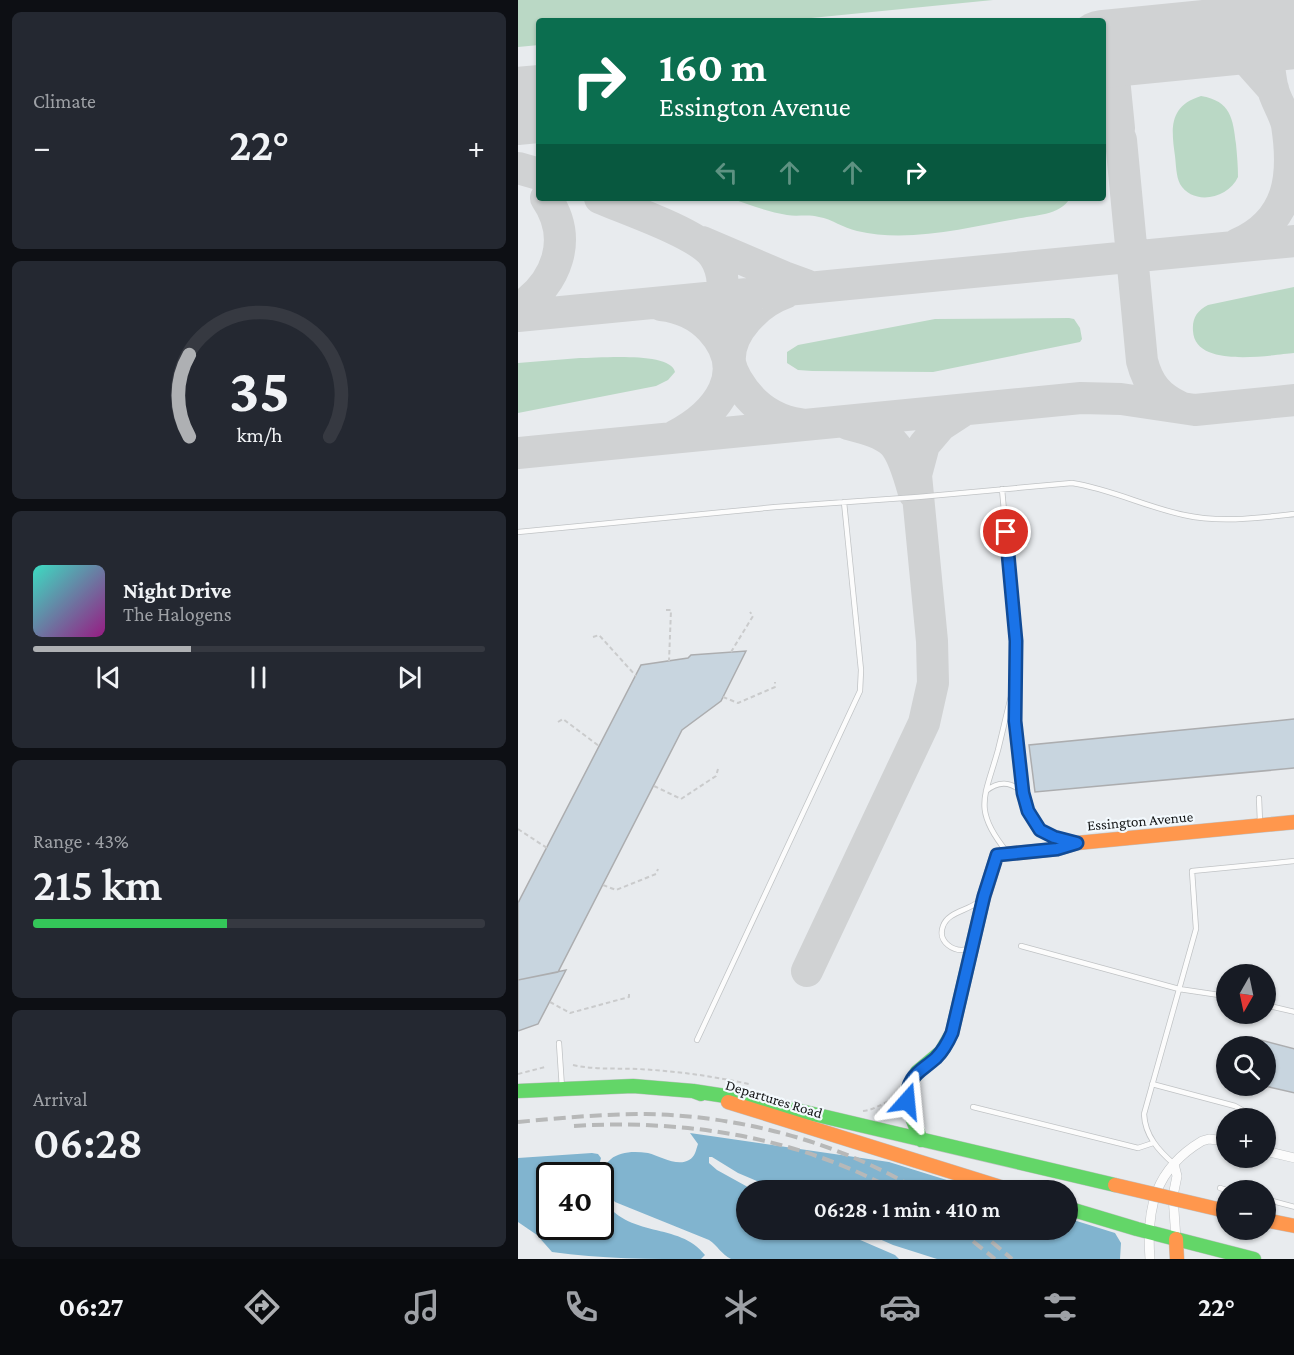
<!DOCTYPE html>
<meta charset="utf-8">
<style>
body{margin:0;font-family:"Crimson Pro",serif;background:#242831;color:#f1f3f6;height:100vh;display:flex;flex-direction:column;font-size:22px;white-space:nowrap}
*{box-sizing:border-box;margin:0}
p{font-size:20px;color:#9ea1a6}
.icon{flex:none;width:33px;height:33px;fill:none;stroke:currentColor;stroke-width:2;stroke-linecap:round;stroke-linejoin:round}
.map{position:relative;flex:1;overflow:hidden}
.side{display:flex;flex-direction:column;gap:12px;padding:12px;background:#0d0f14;width:518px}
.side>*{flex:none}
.hud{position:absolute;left:18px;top:18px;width:570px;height:183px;border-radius:6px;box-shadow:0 2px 4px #0004;background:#0b6e4f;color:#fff;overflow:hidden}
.needle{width:39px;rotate:189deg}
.controls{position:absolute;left:698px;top:964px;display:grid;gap:12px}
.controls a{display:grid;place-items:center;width:60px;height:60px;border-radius:50%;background:#171b24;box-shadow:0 2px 4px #0004;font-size:30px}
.speed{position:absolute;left:18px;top:1162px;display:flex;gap:12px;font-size:30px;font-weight:700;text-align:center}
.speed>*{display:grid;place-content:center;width:78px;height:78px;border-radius:50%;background:#171b24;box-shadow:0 2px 4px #0004;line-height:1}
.speed .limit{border:3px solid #111;border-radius:9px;background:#fff;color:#111}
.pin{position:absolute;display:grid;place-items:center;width:51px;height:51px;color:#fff;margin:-26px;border:3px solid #fff;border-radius:50%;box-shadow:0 2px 6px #0007}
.me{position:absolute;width:66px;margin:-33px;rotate:18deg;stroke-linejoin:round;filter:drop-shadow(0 0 4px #0008)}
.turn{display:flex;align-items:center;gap:21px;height:126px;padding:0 24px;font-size:27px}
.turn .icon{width:78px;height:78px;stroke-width:2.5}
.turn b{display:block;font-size:42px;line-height:51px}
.lanes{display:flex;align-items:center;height:57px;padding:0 24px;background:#0003;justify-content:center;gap:30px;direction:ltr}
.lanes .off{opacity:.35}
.big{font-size:45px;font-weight:600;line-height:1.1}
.side .widget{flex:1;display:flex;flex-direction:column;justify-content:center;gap:9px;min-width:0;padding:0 21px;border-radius:9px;background:#242831}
.side .dial{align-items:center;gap:0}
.dial svg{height:156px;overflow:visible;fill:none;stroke:#363941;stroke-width:7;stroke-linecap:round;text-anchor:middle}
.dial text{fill:#f1f3f6;stroke:none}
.song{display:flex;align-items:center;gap:18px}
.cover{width:72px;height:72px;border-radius:9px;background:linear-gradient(135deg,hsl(170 70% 55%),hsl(310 70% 35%))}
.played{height:6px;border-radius:3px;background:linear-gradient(90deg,#aeb0b3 35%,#363941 35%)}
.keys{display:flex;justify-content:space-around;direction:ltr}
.heat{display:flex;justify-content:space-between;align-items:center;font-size:33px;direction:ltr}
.charge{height:9px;border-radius:4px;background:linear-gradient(90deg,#34c759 43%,#363941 0)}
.trip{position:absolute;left:218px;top:1180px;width:342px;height:60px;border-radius:30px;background:#171b24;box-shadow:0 2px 4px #0004;font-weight:600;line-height:60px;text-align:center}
.dock{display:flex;height:96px;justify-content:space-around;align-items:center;background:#090b0e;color:#9ea1a6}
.dock .icon{width:42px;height:42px}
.dock .current{color:#aeb0b3}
.dock b{font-size:27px;color:#f1f3f6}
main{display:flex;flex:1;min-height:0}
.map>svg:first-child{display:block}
.green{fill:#bad8c5}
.water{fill:#81b4cf}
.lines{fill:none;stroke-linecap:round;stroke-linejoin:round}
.taxiway{stroke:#d0d2d3;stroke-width:32}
.runway{stroke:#d0d2d3;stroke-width:78}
.building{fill:#c8d5df;stroke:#acadaf;stroke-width:1.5}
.lane-casing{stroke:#c0c3c5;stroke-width:6}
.street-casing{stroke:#c0c3c5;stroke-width:10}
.fast-casing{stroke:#c0c3c5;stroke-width:15}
.slow-casing{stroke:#c0c3c5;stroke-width:15}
.path{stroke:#cacbcc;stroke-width:2;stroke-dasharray:4.5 3;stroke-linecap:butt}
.lane{stroke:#fcfcfc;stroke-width:4.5}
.street{stroke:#fcfcfc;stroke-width:9}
.fast{stroke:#63d668;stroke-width:14}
.slow{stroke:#ff974d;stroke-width:14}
.rail{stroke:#b7b8b8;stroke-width:4;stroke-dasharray:12 6;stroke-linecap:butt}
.slow-bridge-casing{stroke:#c0c3c5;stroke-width:15;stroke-linecap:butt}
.slow-bridge{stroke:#ff974d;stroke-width:14}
.route-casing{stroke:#114b97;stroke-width:15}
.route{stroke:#1a73e8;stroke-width:10}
.labels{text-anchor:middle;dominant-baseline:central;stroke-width:4.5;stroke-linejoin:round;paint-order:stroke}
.street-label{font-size:15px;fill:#121415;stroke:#f3f9fd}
</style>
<main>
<section class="side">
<div class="widget"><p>Climate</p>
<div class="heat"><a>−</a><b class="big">22°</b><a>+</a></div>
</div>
<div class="widget dial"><svg viewBox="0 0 100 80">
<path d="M14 69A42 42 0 1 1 86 69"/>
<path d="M14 69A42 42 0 0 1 14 27" stroke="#aeb0b3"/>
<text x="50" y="56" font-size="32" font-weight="700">35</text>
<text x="50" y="72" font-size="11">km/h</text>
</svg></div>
<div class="widget">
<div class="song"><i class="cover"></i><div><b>Night Drive</b><p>The Halogens</p></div></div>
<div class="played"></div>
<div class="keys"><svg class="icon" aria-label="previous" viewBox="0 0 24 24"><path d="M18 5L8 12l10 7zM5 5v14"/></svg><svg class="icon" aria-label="pause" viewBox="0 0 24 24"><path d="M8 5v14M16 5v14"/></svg><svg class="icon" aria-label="next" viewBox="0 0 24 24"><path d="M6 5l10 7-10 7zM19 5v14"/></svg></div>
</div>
<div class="widget"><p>Range · 43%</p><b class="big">215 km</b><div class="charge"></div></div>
<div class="widget"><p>Arrival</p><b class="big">06:28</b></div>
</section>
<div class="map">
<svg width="777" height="1259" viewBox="0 0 777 1259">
<rect width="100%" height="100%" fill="#e8ebee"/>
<path class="green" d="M0 0H475L263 21H21V45L0 47Z
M683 96C713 101 715 119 718 144 719 155 720 166 720 177 710 199 675 206 662 184 658 176 658 164 657 156 653 128 651 106 683 96Z
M211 198H552C542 216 516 215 498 219 448 228 390 243 339 231 325 228 314 219 301 217 290 214 279 217 269 215 249 212 230 204 211 198Z
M776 287V353C752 355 677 369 675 331 674 318 679 311 690 305Z
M551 318 556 319 562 328 564 339 562 342 415 372 294 371 280 370 269 363V352L280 345 417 319Z
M62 358C80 358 153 351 157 372L150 380 138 386 0 413V363Z"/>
<path class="water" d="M172 1133 371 1162 464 1191H263L220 1173 194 1157H191V1163L199 1170 237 1191H228V1230H319L377 1255 381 1259H213C203 1254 200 1246 191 1240L97 1202 83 1184C83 1155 105 1149 130 1153 142 1156 159 1167 171 1160 177 1157 178 1150 180 1144Z
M74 1153 80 1154 83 1158 78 1176H32V1227H82L83 1197C110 1240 161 1221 187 1255L183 1259C133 1259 82 1259 34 1252L19 1235 0 1222V1158Z
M549 1218 597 1233 603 1243 602 1259H419L375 1245 341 1230H549Z"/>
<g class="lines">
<path class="taxiway" d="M674 39 717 52 731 62 755 89
M674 39C694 31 714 18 726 0
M593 48 601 128
M585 104 596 122 603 140 624 361C630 384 640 397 662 407
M0 168 21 174
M82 198C110 210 172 231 192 251 199 258 202 266 204 276L212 362
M184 242 266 277 288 285
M720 244C772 221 777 176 769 125 766 112 757 100 754 86 749 58 747 29 743 0
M267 293C241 302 209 332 212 363 213 368 216 375 219 380 233 404 254 420 282 424
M143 305C162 307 179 314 193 329 233 372 199 414 157 436
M0 309C39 283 56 239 28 198
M0 316 777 241
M330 424C345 428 364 432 375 443 385 453 392 479 396 493
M0 453 563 398 603 399 677 410 777 400
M289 971 406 723 415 683 414 641 398 475 406 445 423 425 446 410"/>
<path class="runway" d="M585 49 777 30
M0 106 21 104"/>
</g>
<path class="building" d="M228 651 203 701 164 730 40 972 0 980V903L123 665 170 658 173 655Z
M777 719V768L517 792 511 745Z
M48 970 20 1024 0 1031V980Z
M735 1038 777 1049V1093L747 1086V1047H733Z"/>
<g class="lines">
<g class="lane-casing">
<path id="lane" d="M484 489 498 641V678
M0 532 258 507 400 497 554 483C593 489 628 507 666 515 702 523 740 518 777 514
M468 791C480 781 493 781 505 793
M741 798 742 822
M489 852C454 809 467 797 480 750 486 726 491 702 498 678 497 714 497 793 516 823 523 833 536 839 547 841
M503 946 661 989 708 996
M450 949C436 953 419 942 425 926 430 912 449 911 460 902
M747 1005 777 1012
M179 1040 342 691 343 670 326 502
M41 1043 44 1088
M634 1084 717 1106 726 1111 729 1119
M455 1107 620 1148 635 1143
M656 1164C641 1151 627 1136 626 1114L678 929 674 871 777 861
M702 1188 712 1191
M747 1199 777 1207"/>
</g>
<g class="street-casing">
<path id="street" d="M747 1151 777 1158
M656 1164 659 1176 655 1196 658 1239
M632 1259C628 1208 637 1169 684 1141L691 1139 708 1141"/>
</g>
<g class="fast-casing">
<path id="fast" d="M0 1091 115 1086 175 1091 183 1094
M175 1091 240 1101 597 1185
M403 1140 390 1108V1088L399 1072 423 1052 434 1033 465 900
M549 1208 619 1229 736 1259"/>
</g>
<g class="slow-casing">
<path id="slow" d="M465 900 479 855 539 849 559 843 777 822
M210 1102 495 1191
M747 1220 777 1226
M658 1239 659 1259"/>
</g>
<path class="path" d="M148 610H153L151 661
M75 637 81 635 118 676
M213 652 235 616 232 612
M205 697 220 703 257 687V682
M40 722 45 719 81 746
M136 786 163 799 198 776 200 769
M0 829 29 848
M85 885 98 890 138 874 140 869
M32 1002 52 1013 111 997V991
M55 1065C77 1070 98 1068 120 1069 158 1071 194 1076 231 1084
M0 1074 27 1067
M345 1111C358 1110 366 1101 378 1099"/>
<use href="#lane" class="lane"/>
<use href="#street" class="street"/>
<use href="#fast" class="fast"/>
<use href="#slow" class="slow"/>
<path class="rail" d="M0 1122C42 1118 85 1114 128 1114 225 1116 319 1142 402 1191
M56 1126C168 1119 279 1137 378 1191
M441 1230 477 1259
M460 1230 494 1259"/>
<g class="slow-bridge-casing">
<path id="slow-bridge" d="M597 1185 708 1211"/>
</g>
<use href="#slow-bridge" class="slow-bridge"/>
</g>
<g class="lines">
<g class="route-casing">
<path id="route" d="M389 1101C389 1075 401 1073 418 1058 425 1051 430 1042 434 1033L466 896 479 855 539 849 559 843 536 837 522 830 510 811 505 793 497 721 498 641 488 532"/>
</g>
<use href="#route" class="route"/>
</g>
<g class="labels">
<g class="street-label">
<text transform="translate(622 821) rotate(-5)">Essington Avenue</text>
<text transform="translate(256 1099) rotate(17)">Departures Road</text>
</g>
</g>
</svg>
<div class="controls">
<a><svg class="needle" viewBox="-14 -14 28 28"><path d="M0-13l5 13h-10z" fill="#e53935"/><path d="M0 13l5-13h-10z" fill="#9ea1a6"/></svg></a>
<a><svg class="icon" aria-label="search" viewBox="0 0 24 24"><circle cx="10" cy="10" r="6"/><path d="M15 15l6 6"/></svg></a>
<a>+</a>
<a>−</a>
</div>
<div class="speed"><div class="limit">40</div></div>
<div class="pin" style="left:488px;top:532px;background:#d93025"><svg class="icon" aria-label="arrive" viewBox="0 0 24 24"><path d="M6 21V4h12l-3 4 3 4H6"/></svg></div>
<svg class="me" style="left:389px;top:1101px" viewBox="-20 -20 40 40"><path d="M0-17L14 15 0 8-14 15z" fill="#1a73e8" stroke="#fff" stroke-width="4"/></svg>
<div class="trip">06:28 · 1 min · 410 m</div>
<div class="hud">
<div class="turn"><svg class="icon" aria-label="right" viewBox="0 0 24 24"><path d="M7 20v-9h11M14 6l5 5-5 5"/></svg><div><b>160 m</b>Essington Avenue</div></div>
<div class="lanes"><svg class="icon off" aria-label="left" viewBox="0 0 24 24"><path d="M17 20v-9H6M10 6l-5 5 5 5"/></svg><svg class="icon off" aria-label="ahead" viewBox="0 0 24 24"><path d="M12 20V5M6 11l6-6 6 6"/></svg><svg class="icon off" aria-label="ahead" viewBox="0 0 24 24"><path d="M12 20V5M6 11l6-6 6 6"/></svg><svg class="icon" aria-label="right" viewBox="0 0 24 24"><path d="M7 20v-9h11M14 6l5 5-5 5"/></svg></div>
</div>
</div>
</main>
<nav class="dock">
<b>06:27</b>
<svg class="icon current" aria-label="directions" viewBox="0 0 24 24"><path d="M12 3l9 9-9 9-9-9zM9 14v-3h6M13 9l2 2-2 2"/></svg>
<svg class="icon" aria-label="music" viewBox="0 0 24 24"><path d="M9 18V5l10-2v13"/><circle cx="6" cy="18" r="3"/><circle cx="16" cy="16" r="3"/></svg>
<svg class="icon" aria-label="phone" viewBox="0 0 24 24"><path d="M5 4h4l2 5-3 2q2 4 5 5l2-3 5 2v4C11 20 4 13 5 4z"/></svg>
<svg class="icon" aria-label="climate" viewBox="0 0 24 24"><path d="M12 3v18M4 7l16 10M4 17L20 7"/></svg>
<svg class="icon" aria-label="car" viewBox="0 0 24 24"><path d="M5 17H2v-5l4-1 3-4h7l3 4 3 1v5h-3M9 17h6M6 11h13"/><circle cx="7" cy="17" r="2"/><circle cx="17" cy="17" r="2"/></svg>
<svg class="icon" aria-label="filters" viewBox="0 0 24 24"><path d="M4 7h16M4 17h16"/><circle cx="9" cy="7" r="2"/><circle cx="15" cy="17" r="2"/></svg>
<b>22°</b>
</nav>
